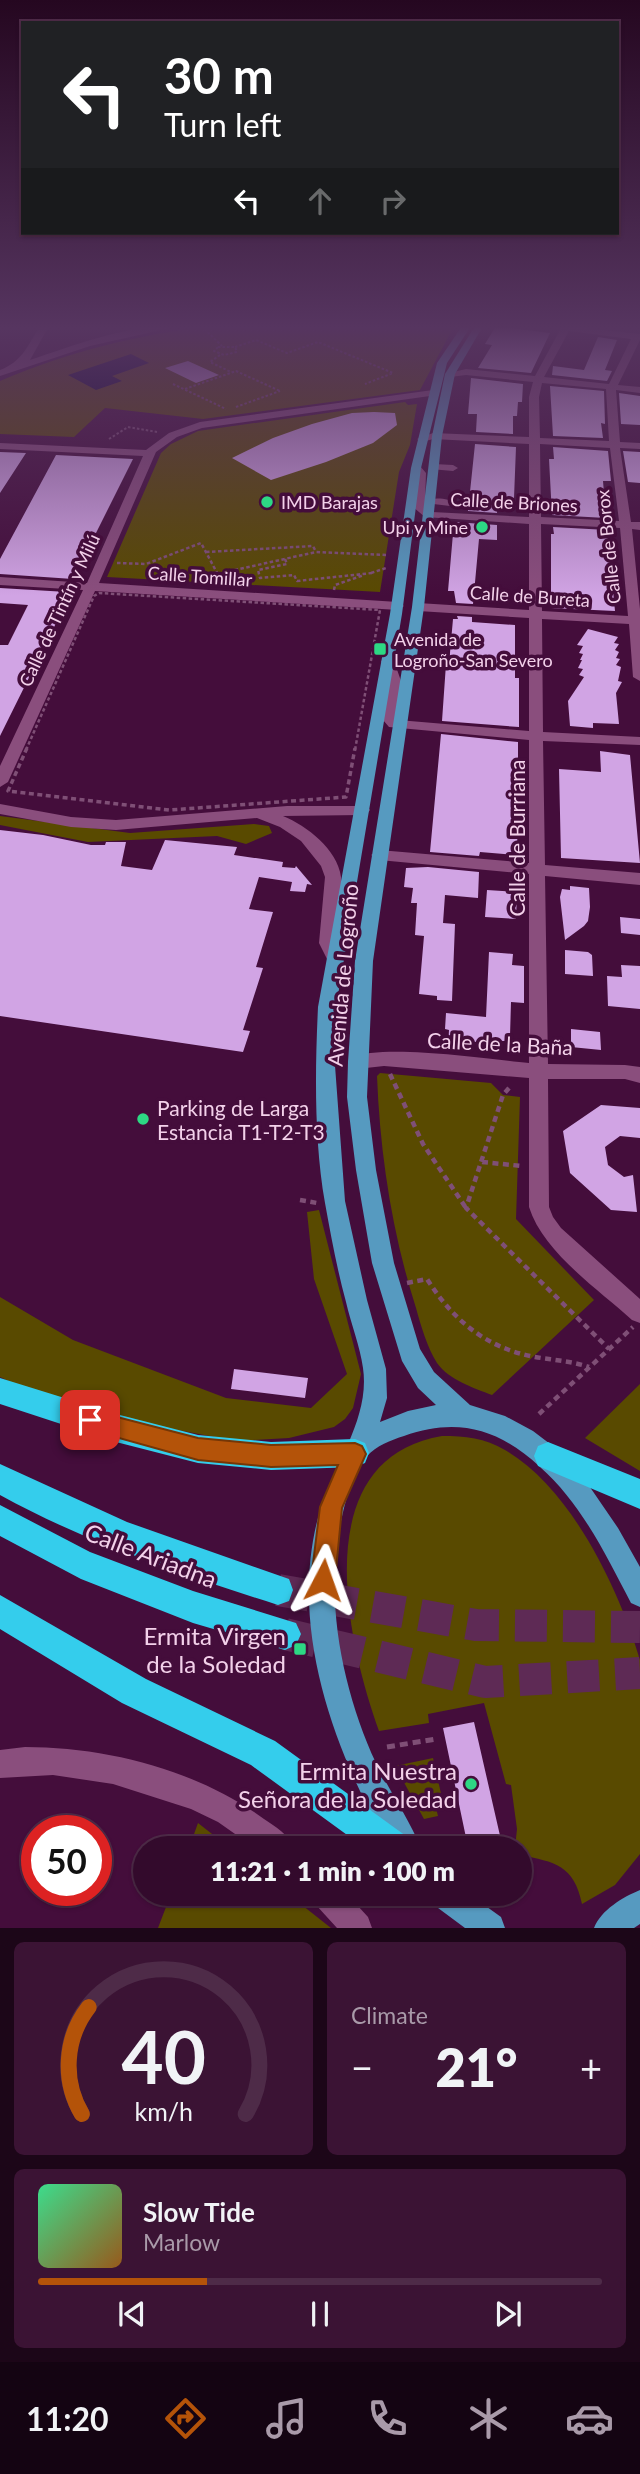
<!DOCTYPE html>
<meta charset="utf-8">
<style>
body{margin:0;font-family:Lato,sans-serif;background:#3b1334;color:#f1f3f6;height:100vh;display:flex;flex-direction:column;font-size:26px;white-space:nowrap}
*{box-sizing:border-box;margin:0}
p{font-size:23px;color:#a99aa9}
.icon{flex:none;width:38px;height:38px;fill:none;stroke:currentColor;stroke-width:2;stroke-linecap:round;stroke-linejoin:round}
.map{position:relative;height:1928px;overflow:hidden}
.sheet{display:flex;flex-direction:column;gap:14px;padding:14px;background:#1c0618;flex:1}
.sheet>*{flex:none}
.banner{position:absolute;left:21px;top:21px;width:598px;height:214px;border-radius:0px;box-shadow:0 2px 5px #0004,0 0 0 2px #4e2b48;background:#202124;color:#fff;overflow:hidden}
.speed{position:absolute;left:21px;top:1815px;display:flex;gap:14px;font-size:35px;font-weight:700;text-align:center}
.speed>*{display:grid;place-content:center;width:91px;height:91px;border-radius:50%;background:#330a2c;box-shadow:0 2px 5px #0004,0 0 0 2px #4e2b48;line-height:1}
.speed .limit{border:10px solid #d22;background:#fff;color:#111}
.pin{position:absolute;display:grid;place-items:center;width:60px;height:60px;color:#fff;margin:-30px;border-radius:14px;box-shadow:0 4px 10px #0006}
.me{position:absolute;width:77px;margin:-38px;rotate:4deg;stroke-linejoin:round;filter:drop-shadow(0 0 5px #0008)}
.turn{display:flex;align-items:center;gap:24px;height:147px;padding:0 28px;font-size:32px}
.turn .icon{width:91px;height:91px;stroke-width:2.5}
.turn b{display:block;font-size:49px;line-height:60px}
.lanes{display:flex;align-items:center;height:66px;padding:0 28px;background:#0003;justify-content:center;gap:35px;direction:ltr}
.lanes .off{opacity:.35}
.big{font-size:52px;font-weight:800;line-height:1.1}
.sheet .tile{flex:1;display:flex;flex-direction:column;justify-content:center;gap:10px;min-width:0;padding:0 24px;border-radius:10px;background:#3b1334}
.sheet .dial{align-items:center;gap:0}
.dial svg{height:182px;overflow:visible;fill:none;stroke:#4e2b48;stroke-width:7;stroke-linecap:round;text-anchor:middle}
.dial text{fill:#f1f3f6;stroke:none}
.song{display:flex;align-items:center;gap:21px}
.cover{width:84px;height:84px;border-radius:10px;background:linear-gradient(135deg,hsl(150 70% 55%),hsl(30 70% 35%))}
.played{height:7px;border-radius:4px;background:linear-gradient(90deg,#b45309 30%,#4e2b48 30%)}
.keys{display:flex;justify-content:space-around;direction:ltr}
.heat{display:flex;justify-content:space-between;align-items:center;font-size:38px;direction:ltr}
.sheet .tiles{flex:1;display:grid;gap:14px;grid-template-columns:1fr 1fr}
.tile:last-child{grid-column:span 2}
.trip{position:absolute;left:133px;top:1836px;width:399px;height:70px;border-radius:35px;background:#330a2c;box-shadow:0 2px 5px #0004,0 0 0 2px #4e2b48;font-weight:800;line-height:70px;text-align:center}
.menu{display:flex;height:112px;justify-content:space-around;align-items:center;background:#140412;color:#a99aa9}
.menu .icon{width:49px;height:49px}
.menu .selected{color:#b45309}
.menu b{font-size:32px;color:#f1f3f6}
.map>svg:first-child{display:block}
.green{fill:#594a00}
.water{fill:#070232}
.building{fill:#d1a4e4}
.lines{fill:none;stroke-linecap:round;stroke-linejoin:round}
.highway-tunnel{stroke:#5e2a55;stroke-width:32;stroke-dasharray:32 16;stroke-linecap:butt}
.path-far4{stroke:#7f4f76;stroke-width:2;stroke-dasharray:2.5 2;stroke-linecap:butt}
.path-far3{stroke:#7f4f76;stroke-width:2.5;stroke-dasharray:3.5 2.5;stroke-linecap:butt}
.path-far2{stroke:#7f4f76;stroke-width:3.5;stroke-dasharray:5 3.5;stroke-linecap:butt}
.path-far1{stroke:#7f4f76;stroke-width:4.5;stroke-dasharray:6 4.5;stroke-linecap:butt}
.path{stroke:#7f4f76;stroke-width:5;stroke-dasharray:8 5;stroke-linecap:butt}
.minor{fill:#8a4e7d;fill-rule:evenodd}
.major{fill:#569ac0;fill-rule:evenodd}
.highway{fill:#34cdec;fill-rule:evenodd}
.route{fill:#b45309;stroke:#753606;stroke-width:2}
.poi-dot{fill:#2dd884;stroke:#440d3b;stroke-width:2.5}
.labels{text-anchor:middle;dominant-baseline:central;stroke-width:7;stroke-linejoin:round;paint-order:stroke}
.far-poi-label{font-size:18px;fill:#f3d1ea;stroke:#440d3b;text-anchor:start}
.far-street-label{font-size:18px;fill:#f3d1ea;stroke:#440d3b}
.street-label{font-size:21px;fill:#f3d1ea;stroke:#440d3b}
.poi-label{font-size:21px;fill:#f3d1ea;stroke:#440d3b;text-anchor:start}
.near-street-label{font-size:24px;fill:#f3d1ea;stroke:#440d3b}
.near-poi-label{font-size:24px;fill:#f3d1ea;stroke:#440d3b;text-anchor:end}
</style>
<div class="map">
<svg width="640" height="1928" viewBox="0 0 640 1928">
<rect width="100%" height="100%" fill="#440d3b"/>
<path class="green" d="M209 326H454L420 390 203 419 105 408 74 437 0 434V381C67 352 137 335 209 326Z
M405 402 408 405 417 404 410 445 399 472 380 592 107 577 161 453 171 444 198 431Z
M0 816 130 833 254 824 269 826 272 833 246 844 217 836 88 842 0 825Z
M380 1073 491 1083 503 1095 520 1097 516 1219 594 1300 492 1395C474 1388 449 1380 437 1363 427 1347 421 1326 416 1308 392 1233 380 1154 377 1076Z
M319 1210 361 1374 353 1408 345 1419 334 1427 289 1438 236 1441 130 1421 19 1386 0 1377V1297L73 1340 226 1398 311 1408 347 1374 314 1279 307 1212Z
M640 1384V1471L585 1438Z
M442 1436C465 1436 485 1438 505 1450 571 1488 619 1589 640 1660V1854L615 1885 582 1904C574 1865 555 1862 520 1855V1848H515L517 1829 511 1785 506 1784 484 1703 428 1714 429 1723 379 1731C346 1639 306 1459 442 1436Z
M433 1758 442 1798 434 1800 438 1816 424 1819 395 1766Z
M198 1823 230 1848H189Z
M171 1894H288L331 1928H158Z"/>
<path class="water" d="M131 354 149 363 112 376 122 381 96 390 68 375Z"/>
<path class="building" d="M496 326 550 333 531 373 478 368 492 345 485 344Z
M598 337 617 340 605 370 612 371 607 381 552 375 553 366 584 370Z
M188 361 219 375 196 383 165 368Z
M471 378 523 384 522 402H518L517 416H513V434L476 432 477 414H468Z
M550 386 604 391 605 424 601 423 603 438 553 436Z
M619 393 640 396V425L621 424Z
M374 412 395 413 397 425 373 443 326 462 271 480 232 458 273 438 312 424 352 413Z
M475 444 516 447 514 498 498 497 497 513 468 511Z
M553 447 608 451 611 481H603L606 518 552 515 549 459H554Z
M623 451 640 452V483L628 482Z
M0 452 26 453 0 493Z
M56 455 133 459 73 579 0 574V559Z
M454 522 497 525V540L479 539 473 604 456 603 454 591H448Z
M553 527 607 530 615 611 551 608V534H554Z
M0 588 67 592 66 594 70 595 0 736V645H8L28 605 0 603Z
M457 616 472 617V622L515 625V678H519V727L442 721 446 664H449L453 619H458Z
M588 629 618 637 614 643 619 644 615 650 619 652 616 658 620 659 616 665 621 667 618 681 622 682 616 693 619 724 593 723V728L570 726 568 701 584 677 579 675 583 669 578 668 582 660H580L583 654 579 653 583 646 577 645Z
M441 734 518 742V786L526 787 525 801 518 800 517 855 480 852 479 856 430 852Z
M600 751 630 755 640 863 561 858 559 769 601 772Z
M0 830 43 835 91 845H105L106 842H126L121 866 152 870 165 840 237 847 234 855 283 862 282 867 295 868 296 866 312 885 307 884 305 892 290 891 292 882 259 877 249 909 273 912 256 967 263 968 243 1030 250 1031 243 1052 0 1016Z
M428 867 479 872 478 898 445 895 443 923 455 924 452 1001 437 1000V996L419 994 424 936 415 935 417 903H411L413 888 404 887 406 868Z
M570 886 589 888 590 907 588 921 584 926 565 940 560 897 562 889 570 890Z
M487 890 517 892 516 919 485 917Z
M620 917 640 919V935L621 933Z
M565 950 588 952 592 955 593 976 565 974Z
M489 952 513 954 512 965 524 966V1003L511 1002 510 1036H506V1041H498L497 1044 466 1041 465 1048 448 1047 449 1030 445 1029 446 1013 486 1017Z
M621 965 640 966V1009L608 1006 607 976 622 977Z
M571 1029 600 1032 601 1050 571 1047Z
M601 1105 640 1108V1138L620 1136 605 1147 608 1165 624 1177 633 1175 637 1212 611 1210 570 1173 563 1131Z
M234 1369 308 1378 305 1398 231 1389Z
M474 1722 501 1840H497L499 1848 468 1847 443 1728Z"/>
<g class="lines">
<path class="highway-tunnel" d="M278 1590 476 1625 640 1627
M285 1634 485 1682 640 1673"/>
<path class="path-far4" d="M190 326H200
M201 326 222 346
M218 347H235L237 352 224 355 214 351Z
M235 347 256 340 287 353 318 342 393 373 365 384
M220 355 210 362 231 372
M173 384 226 409
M185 389 236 371 280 391
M236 407 280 391
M109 439 128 427 157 432"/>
<path class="path-far3" d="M206 552 313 546 316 552
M285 559 287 564 258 570 260 578 294 575 297 581 372 573
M117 563 146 564 201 543 222 582
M371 573 386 568
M217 574 316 552 388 555
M334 590 335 585 364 575
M26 750 94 596 99 593 380 610 355 750"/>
<path class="path-far2" d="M27 748 8 791 169 810 346 797 355 748"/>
<path class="path-far1" d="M390 1074 423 1144 466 1208
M509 1088 503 1095 466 1208 609 1349
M482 1162 522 1166
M300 1200 317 1203
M407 1283 427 1279C453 1320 486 1348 535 1357 553 1360 571 1361 589 1367
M539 1414 633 1327"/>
<path class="path" d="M387 1747 436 1739"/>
<path class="minor" d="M40 326H49L30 360C76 345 129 324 179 326L90 346 0 376V370C22 362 28 345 40 326Z
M542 326H568L640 334V340L618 385 640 387V393L616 390 620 442 640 443V449L620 448 631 522H640V530L632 529 640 609V681L633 677 629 624 542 619 543 732 640 737V745L543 741 545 865 640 873V885L545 876 548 1064 625 1065 640 1067V1083L625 1079H548L549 1207 553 1217 561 1228 640 1299V1323L632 1320C598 1289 543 1252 529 1207V1078L384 1066 357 1069 350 1067 348 1062 350 1057C390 1044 484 1059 529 1063V874L379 860 371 855 379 850 529 863V740L389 727 383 720 387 681 381 661 388 657 393 658 401 681 398 720 529 731V618L418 611 412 607 418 603 529 610V524L425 517 413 507 415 474 411 468 420 466 426 473 425 501C432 497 449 498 456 503L450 506 425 503 432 512 529 517V444L433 439 422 442 417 439 433 433 529 437V397L533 382 466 375 450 377 445 374 466 369 535 376 560 330ZM569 331 631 339 609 384 544 377ZM542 383 606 389 609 441 540 438 539 397ZM540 444 610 448 619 521 541 517ZM541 524 620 528 628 616 542 611Z
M433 390 437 391V395L202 428 177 437 156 452 99 583 398 602 404 606 398 610 95 591 8 782 0 787V766L83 590 0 585V577L87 583 143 456 0 449V443L146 450 169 433 200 422Z
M434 464 453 465 458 468 453 471 430 469 429 467Z
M0 804 71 817 116 820 287 806H367L370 810 367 814 362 815 283 816C307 826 337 849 341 877 345 905 331 929 343 957L340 961H328L319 943 325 877 321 866 301 841 280 827 257 818 116 830 71 827 0 814Z
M25 1747C107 1747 197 1770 264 1819 276 1827 288 1834 294 1848H255L218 1822 191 1809 113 1784 53 1775 0 1778V1750Z
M312 1894H347L368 1917 372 1928H337L316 1905Z"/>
<path class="major" d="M462 326H471L447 363 421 468 402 614 336 1007 334 1052 345 1201 367 1300 386 1369 387 1398 380 1422 408 1411 436 1405 418 1388 402 1361 372 1263 356 1170 347 1097 348 1062 355 961 412 607 432 436 445 374 475 326H483L455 374 442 436 424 607 373 961 367 1097 376 1170 394 1263 420 1349 434 1372 470 1405 505 1416 533 1431 558 1450 581 1474 618 1528 640 1567V1607L631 1603C606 1555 581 1503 540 1467 499 1429 458 1417 404 1436 391 1440 376 1446 367 1456 345 1482 336 1540 335 1573 332 1636 350 1707 376 1763 390 1792 409 1819 421 1848H390C332 1748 285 1619 322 1504 337 1460 370 1416 363 1368 360 1346 351 1324 346 1302 337 1269 331 1236 325 1203 314 1140 315 1071 318 1007L390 614 411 468 437 363Z
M640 1890V1924L634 1928H594C601 1910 623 1897 640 1890Z
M430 1894H469L501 1917 505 1928H465L434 1905Z"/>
<path class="highway" d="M0 1378 116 1414 198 1435 271 1442 355 1439 365 1443 369 1453 365 1463 355 1467 271 1470 198 1463 116 1442 0 1404Z
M548 1442 640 1479V1509L538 1466 534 1456 538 1446Z
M0 1464 127 1522 289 1579 293 1590 289 1601 278 1605C184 1575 87 1543 0 1495Z
M0 1505 90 1552 193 1591 296 1623 301 1634 296 1645 285 1650 193 1623 81 1579 0 1536Z
M0 1595 146 1679 275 1741 406 1836 412 1848H365L251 1765 122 1703 0 1629Z"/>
</g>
<linearGradient id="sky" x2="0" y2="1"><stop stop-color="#250720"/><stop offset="0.55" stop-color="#563560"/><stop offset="1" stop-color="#563560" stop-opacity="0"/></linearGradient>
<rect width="640" height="596" fill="url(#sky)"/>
<path class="route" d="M90 1410 198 1438 271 1445 355 1443 362 1446 366 1454 342 1508 335 1580 331 1588 323 1592 315 1588 311 1580 320 1507 338 1465 271 1467 198 1460 83 1428 80 1420 83 1413Z"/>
<g class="poi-dot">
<circle cx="267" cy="502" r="7"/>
<circle cx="482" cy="527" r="7"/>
<rect x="373" y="642" width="14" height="14" rx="3.5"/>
<circle cx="143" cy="1119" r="7"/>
<rect x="293" y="1642" width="14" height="14" rx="3.5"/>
<circle cx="471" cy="1784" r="7"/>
</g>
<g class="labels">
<g class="far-poi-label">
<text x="281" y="502">IMD Barajas</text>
<text x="468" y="527" text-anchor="end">Upi y Mine</text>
<text x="394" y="639">Avenida de<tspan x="394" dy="21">Logroño-San Severo</tspan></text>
</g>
<g class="far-street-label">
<text transform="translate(514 502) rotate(3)">Calle de Briones</text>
<text transform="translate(608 547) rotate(-96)">Calle de Borox</text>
<text transform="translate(200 576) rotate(4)">Calle Tomillar</text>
<text transform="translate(530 596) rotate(4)">Calle de Bureta</text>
<text transform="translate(59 610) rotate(-65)">Calle de Tintín y Milú</text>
</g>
<g class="street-label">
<text transform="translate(516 838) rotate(-90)">Calle de Burriana</text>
<text transform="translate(342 975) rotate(-85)">Avenida de Logroño</text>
<text transform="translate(500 1043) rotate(3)">Calle de la Baña</text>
</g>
<g class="poi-label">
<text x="157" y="1107">Parking de Larga<tspan x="157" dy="24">Estancia T1-T2-T3</tspan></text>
</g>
<g class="near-street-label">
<text transform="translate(151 1555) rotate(21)">Calle Ariadna</text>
</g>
<g class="near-poi-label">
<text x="286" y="1635">Ermita Virgen<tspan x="286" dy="28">de la Soledad</tspan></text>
<text x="457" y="1770">Ermita Nuestra<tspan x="457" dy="28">Señora de la Soledad</tspan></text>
</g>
</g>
</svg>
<div class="speed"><div class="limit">50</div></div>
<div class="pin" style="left:90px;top:1420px;background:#d93025"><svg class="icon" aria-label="arrive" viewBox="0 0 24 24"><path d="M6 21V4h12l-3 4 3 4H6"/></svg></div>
<svg class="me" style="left:323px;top:1580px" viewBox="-20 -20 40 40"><path d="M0-17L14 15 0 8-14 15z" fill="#b45309" stroke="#fff" stroke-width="4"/></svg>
<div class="trip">11:21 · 1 min · 100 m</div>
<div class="banner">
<div class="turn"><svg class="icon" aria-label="left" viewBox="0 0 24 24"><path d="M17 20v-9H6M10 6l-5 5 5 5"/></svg><div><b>30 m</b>Turn left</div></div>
<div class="lanes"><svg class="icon" aria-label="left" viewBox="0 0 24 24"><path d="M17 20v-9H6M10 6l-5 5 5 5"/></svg><svg class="icon off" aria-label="ahead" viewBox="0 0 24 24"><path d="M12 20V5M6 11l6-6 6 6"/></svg><svg class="icon off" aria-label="right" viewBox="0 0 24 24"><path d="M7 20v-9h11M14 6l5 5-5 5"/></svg></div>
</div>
</div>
<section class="sheet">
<div class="tiles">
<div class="tile dial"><svg viewBox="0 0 100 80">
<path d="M14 69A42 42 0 1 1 86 69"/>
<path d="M14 69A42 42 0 0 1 17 22" stroke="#b45309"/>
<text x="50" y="56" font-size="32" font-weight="700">40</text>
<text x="50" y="72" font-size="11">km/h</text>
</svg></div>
<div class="tile"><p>Climate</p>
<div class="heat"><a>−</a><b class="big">21°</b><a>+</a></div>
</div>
<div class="tile">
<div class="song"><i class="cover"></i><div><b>Slow Tide</b><p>Marlow</p></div></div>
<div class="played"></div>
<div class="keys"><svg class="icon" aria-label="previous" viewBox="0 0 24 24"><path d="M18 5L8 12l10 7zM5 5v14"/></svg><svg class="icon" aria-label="pause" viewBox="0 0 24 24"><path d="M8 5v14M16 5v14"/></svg><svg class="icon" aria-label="next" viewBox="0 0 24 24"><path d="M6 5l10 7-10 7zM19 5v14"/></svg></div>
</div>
</div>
</section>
<nav class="menu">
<b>11:20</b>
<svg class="icon selected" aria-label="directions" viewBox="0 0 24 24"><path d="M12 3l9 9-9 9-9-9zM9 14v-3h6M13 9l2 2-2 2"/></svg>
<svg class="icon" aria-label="music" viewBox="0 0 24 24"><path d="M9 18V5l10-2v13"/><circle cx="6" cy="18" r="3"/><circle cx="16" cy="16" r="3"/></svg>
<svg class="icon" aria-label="phone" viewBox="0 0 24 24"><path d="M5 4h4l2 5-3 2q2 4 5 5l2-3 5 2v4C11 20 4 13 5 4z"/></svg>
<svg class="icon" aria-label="climate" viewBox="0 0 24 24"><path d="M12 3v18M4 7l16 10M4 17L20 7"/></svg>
<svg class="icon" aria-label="car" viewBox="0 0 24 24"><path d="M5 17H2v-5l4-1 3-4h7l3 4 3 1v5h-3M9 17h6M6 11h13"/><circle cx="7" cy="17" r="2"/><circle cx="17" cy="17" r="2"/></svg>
</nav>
